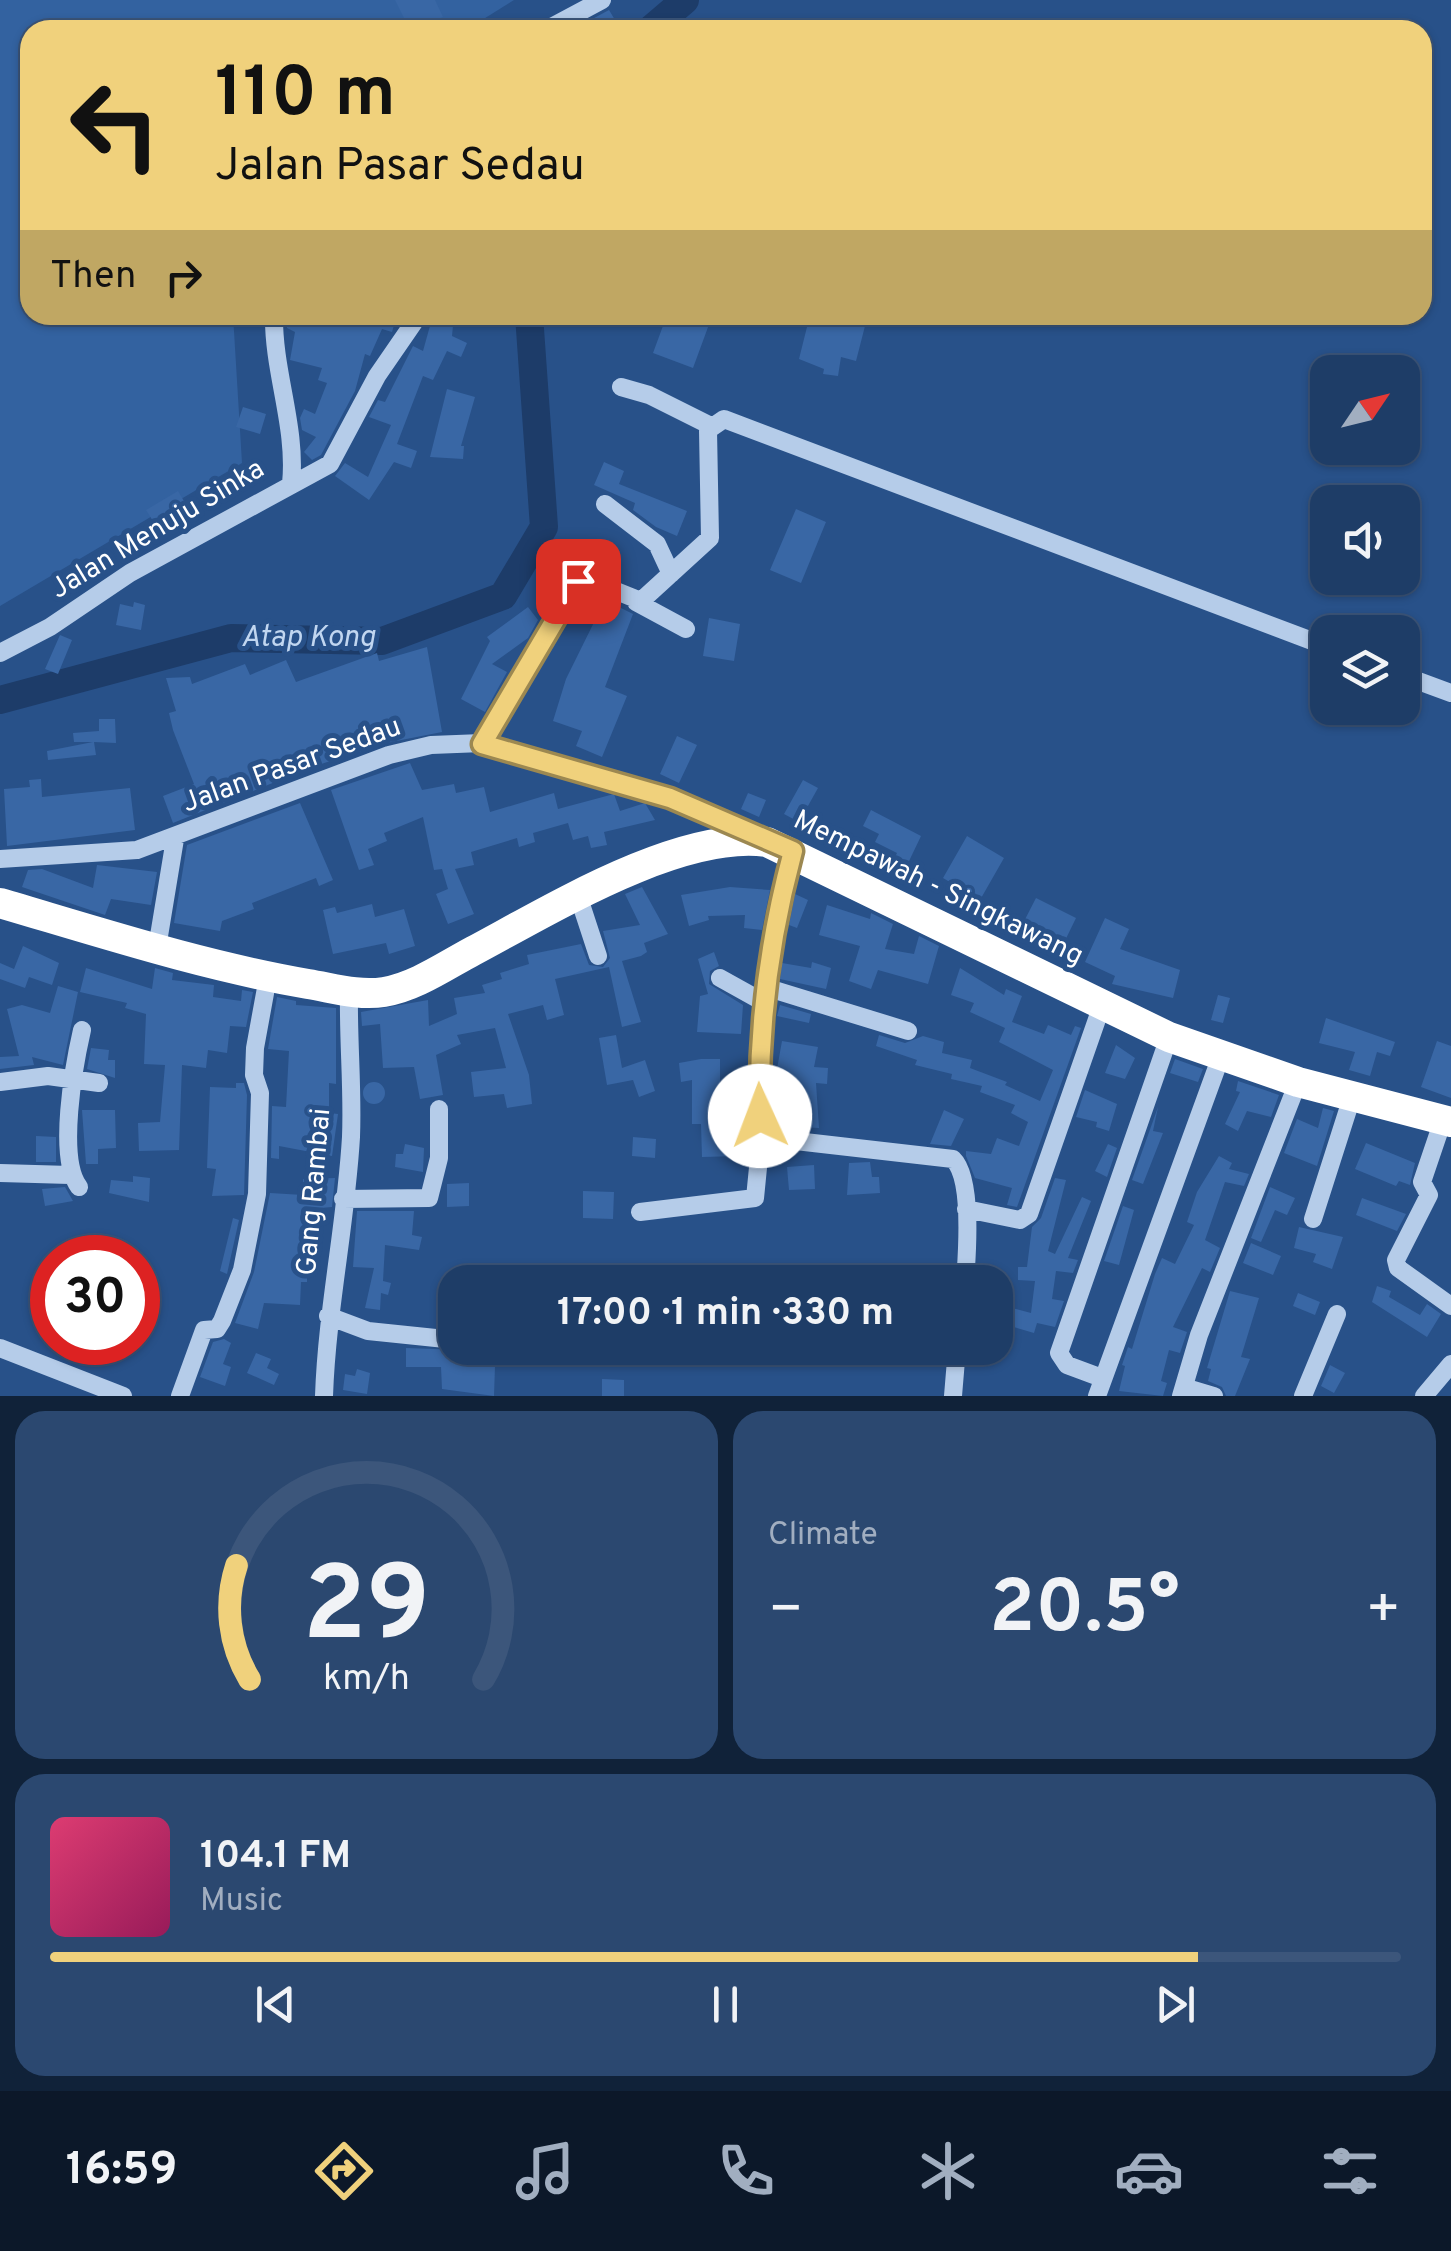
<!DOCTYPE html>
<meta charset="utf-8">
<style>
body{margin:0;font-family:Overpass,sans-serif;background:#2b4870;color:#f1f3f6;height:100vh;display:flex;flex-direction:column;font-size:38px;white-space:nowrap}
*{box-sizing:border-box;margin:0}
p{font-size:32px;color:#a1aec0}
.icon{flex:none;width:55px;height:55px;fill:none;stroke:currentColor;stroke-width:2;stroke-linecap:round;stroke-linejoin:round}
.map{position:relative;height:1396px;overflow:hidden}
.sheet{display:flex;flex-direction:column;gap:15px;padding:15px;background:#102239;flex:1}
.sheet>*{flex:none}
.top-card{position:absolute;left:20px;top:20px;width:1412px;height:305px;border-radius:30px;box-shadow:0 2px 8px #0004,0 0 0 2px #3c567b;background:#f0d17c;color:#111;overflow:hidden}
.needle{width:65px;rotate:55deg}
.controls{position:absolute;left:1310px;top:355px;display:grid;gap:20px}
.controls a{display:grid;place-items:center;width:110px;height:110px;border-radius:20px;background:#1e3d67;box-shadow:0 2px 8px #0004,0 0 0 2px #3c567b;font-size:50px}
.speed{position:absolute;left:30px;top:1235px;display:flex;gap:20px;font-size:50px;font-weight:700;text-align:center}
.speed>*{display:grid;place-content:center;width:130px;height:130px;border-radius:50%;background:#1e3d67;box-shadow:0 2px 8px #0004,0 0 0 2px #3c567b;line-height:1}
.speed .limit{border:15px solid #d22;background:#fff;color:#111}
.pin{position:absolute;display:grid;place-items:center;width:85px;height:85px;color:#fff;margin:-42px;border-radius:20px;box-shadow:0 5px 15px #0006}
.me{position:absolute;width:110px;margin:-55px;rotate:358deg;stroke-linejoin:round;filter:drop-shadow(0 0 8px #0008)}
.turn{display:flex;align-items:center;gap:35px;height:210px;padding:0 30px;font-size:45px}
.turn .icon{width:130px;height:130px;stroke-width:2.5}
.turn b{display:block;font-size:70px;line-height:85px}
.then{display:flex;align-items:center;height:95px;padding:0 30px;background:#0003;gap:20px;font-size:38px}
.big{font-size:75px;font-weight:700;line-height:1.1}
.sheet .widget{flex:1;display:flex;flex-direction:column;justify-content:center;gap:15px;min-width:0;padding:0 35px;border-radius:30px;background:#2b4870}
.sheet .dial{align-items:center;gap:0}
.dial svg{height:260px;overflow:visible;fill:none;stroke:#3c567b;stroke-width:7;stroke-linecap:round;text-anchor:middle}
.dial text{fill:#f1f3f6;stroke:none}
.song{display:flex;align-items:center;gap:30px}
.cover{width:120px;height:120px;border-radius:15px;background:linear-gradient(135deg,hsl(340 70% 55%),hsl(330 70% 35%))}
.played{height:10px;border-radius:5px;background:linear-gradient(90deg,#f0d17c 85%,#3c567b 85%)}
.keys{display:flex;justify-content:space-around;direction:ltr}
.heat{display:flex;justify-content:space-between;align-items:center;font-size:55px;direction:ltr}
.sheet .tiles{flex:1;display:grid;gap:15px;grid-template-columns:1fr 1fr}
.widget:last-child{grid-column:span 2}
.trip{position:absolute;left:438px;top:1265px;width:575px;height:100px;border-radius:30px;background:#1e3d67;box-shadow:0 2px 8px #0004,0 0 0 2px #3c567b;font-weight:700;line-height:100px;text-align:center}
.tab-bar{display:flex;height:160px;justify-content:space-around;align-items:center;background:#0c1829;color:#a1aec0}
.tab-bar .icon{width:70px;height:70px}
.tab-bar .on{color:#f0d17c}
.tab-bar b{font-size:45px;color:#f1f3f6}
.map>svg:first-child{display:block}
.green{fill:#3362a0}
.lines{fill:none;stroke-linecap:round;stroke-linejoin:round}
.river{stroke:#1d3c69;stroke-width:28}
.building{fill:#3967a5}
.minor{stroke:#b5cce9;stroke-width:18}
.highway{stroke:#fff;stroke-width:30}
.route-casing{stroke:#9c8851;stroke-width:25}
.route{stroke:#f0d17c;stroke-width:18}
.labels{text-anchor:middle;dominant-baseline:central;stroke-width:10;stroke-linejoin:round;paint-order:stroke}
.street-label{font-size:28px;fill:#fff;stroke:#285189}
.water-label{font-size:30px;font-style:italic;fill:#c1d6f0;stroke:#285189}
</style>
<div class="map">
<svg width="1451" height="1396" viewBox="0 0 1451 1396">
<rect width="100%" height="100%" fill="#285189"/>
<path class="green" d="M0 0H514L466 30H30V315H233L242 463 0 606Z"/>
<g class="lines">
<path class="river" d="M650 30 685 0
M0 700 231 638 382 641 503 596 544 527 529 315"/>
</g>
<path class="building" d="M395 0H435L443 17 410 30Z
M609 10 618 25 610 30H572Z
M286 315H397L392 332 382 329 370 356 365 354 355 391 321 455 312 460 304 452 316 437 302 430 300 418 304 409 315 414 327 383 318 380 322 368 290 360 295 332 287 328Z
M433 315H454L452 336 467 343 461 357 447 351 433 380 423 376 397 444 417 451 411 468 394 462 369 500 335 476 345 463 368 477 391 425 369 417 378 400 385 402 413 346 423 351Z
M667 315 711 319 693 368 653 353Z
M810 315 865 326 856 361 841 357 838 376 823 374 824 369 799 359Z
M447 389 475 397 461 446H464L463 459 430 457Z
M243 407 266 414 260 434 236 427Z
M604 462 624 471 619 484 687 511 677 536 656 527 633 510 635 503 594 485Z
M178 491 194 518 163 537 146 510Z
M796 509 826 522 801 583 770 570Z
M584 539 620 555 614 570 577 554Z
M605 600 633 614 605 687 627 696 602 757 576 746 582 731 553 721 566 679Z
M134 602 145 605 141 630 116 625 120 604 133 607Z
M528 607 538 620 528 638 492 664 507 672 485 712 461 699 490 641 487 637Z
M709 618 740 624 734 661 703 656Z
M60 635 72 640 58 674 45 669Z
M427 647 442 732 386 743 315 766 173 823 163 796 194 784 173 730 169 713 176 711 166 678 190 677 192 684 245 664 250 675 286 660 296 682 377 653 379 661Z
M99 719H115L116 743 94 742 96 755 48 760 47 751 93 742H74L73 733 99 731Z
M677 736 697 745 679 783 660 774Z
M410 763 422 790 454 784 456 793 484 787 490 812 554 793 558 809 614 794 620 811 645 803 655 820 604 832 607 845 591 848 588 836 573 840 568 823 533 833 535 842 519 847 517 838 471 852 474 865 455 869 474 914 448 924 436 894 448 889 442 869 434 870 423 817 384 833 387 841 368 849 374 865 359 870 331 790Z
M41 779 42 797 130 788 135 830 7 846 4 789 30 787 29 780Z
M803 780 818 788 799 822 784 814Z
M748 793 766 800 759 817 741 809Z
M300 803 333 880 319 886 316 878 252 903 254 909 222 921 220 931 174 923 187 845Z
M871 810 921 836 900 880 887 874 897 853 875 842 879 834 863 826Z
M967 836 1004 858 980 900 943 878Z
M97 865 157 872 151 905 111 899 105 915 22 887 28 870 42 869 93 888Z
M642 887 668 934 644 943 647 952 641 956 622 961 641 1022 622 1027 609 967 555 979 564 1015 547 1020 543 1005 508 1014 529 1075 532 1104 507 1108 504 1094 474 1097 471 1072 506 1068 495 1028 457 1035 461 1044 436 1055 443 1095 420 1099 414 1067 383 1068 380 1024 362 1026 361 1012 428 1000 429 1026 457 1014 454 998 485 993 482 985 502 979 500 973 529 964 527 955 581 944 589 965 603 967 610 958 603 931 640 925 625 894Z
M730 887 770 890 762 930 744 928 745 915 708 916 709 920 689 926 681 895Z
M795 894 808 900 797 928 789 925Z
M1036 898 1076 918 1058 955 1017 935Z
M372 904 375 917 404 909 415 946 389 954 386 943 333 954 323 910 335 907 337 913Z
M827 905 870 919 871 913 893 924 885 949 914 954 919 936 939 946 928 984 878 970 871 989 849 981 860 946 819 935Z
M1105 918 1129 929 1120 949 1180 970 1173 998 1112 984 1115 976 1085 962Z
M23 946 59 963 52 985 29 977 25 988 0 979V963L14 969Z
M714 952 719 966 710 971 709 984 743 1005 741 1034 697 1032 700 996 708 994 698 959Z
M812 962 831 968 826 989 780 979 782 963 811 968Z
M86 968 152 989 155 968 173 973 172 980 214 985 213 997 241 1001 242 990 253 992 246 1027 230 1026 227 1053 208 1050 206 1068 182 1065 179 1150 139 1151 138 1123 160 1122 165 1065 144 1064 146 1014 125 1008 127 1003 80 992Z
M960 968 1004 995 1006 989 1022 996 1012 1022 1044 1034 1048 1025 1071 1035 1075 1026 1081 1028 1017 1207 1007 1205 1012 1188 975 1178 966 1156V1151L991 1154 997 1138 1019 1146 1028 1122 1011 1113 1015 1105 980 1092 982 1086 951 1079 952 1074 915 1065 917 1060 876 1046 879 1035 905 1043 923 1036 944 1042 942 1053 972 1060 970 1068 1007 1082 1005 1085 1040 1101 1053 1070 999 1042 1005 1028 970 1012 974 1003 951 995Z
M58 986 78 992 63 1065 32 1057 34 1065 0 1069V1057L19 1056 7 1009 22 1005 50 1013Z
M1218 995 1230 998 1223 1023 1211 1020Z
M277 997 296 1001V1005L336 1008V1084L329 1083V1113L338 1114 332 1156 279 1146V1159L271 1158 272 1106 286 1107 289 1051 268 1049Z
M780 1005 811 1014 809 1023 777 1016Z
M1326 1018 1395 1042 1390 1056 1377 1052 1370 1076 1349 1070 1355 1052 1319 1043Z
M616 1035 622 1068 645 1060 655 1091 639 1097 633 1080 607 1085 599 1038Z
M782 1041 818 1047 814 1067 828 1068 827 1084 816 1083 819 1128 782 1126V1081L775 1080Z
M1437 1041 1451 1046V1098L1421 1087Z
M1116 1045 1135 1058 1125 1079 1105 1073Z
M91 1048 109 1050 108 1060H115V1078L87 1069Z
M701 1059H720V1103L743 1101 744 1120H738L739 1156 702 1157 701 1124H692V1080L681 1082 679 1063Z
M1175 1059 1203 1069 1198 1082 1170 1073Z
M1238 1081 1279 1095 1271 1117 1247 1111 1238 1131 1225 1124 1240 1092 1236 1091Z
M363 1093a11 11 0 1 1 22 0a11 11 0 1 1-22 0Z
M236 1083H244L247 1095 244 1195 212 1196 216 1169 207 1168 210 1087 236 1088Z
M1085 1090 1117 1104 1109 1131 1096 1127 1097 1122 1076 1117Z
M1158 1107 1153 1131 1163 1133 1143 1184 1132 1180Z
M1323 1108 1334 1111 1317 1166 1284 1153 1297 1119 1318 1128Z
M82 1110H115L116 1148 98 1149V1164H86Z
M944 1110 964 1119 951 1146 930 1144Z
M36 1136 56 1137V1162H36Z
M633 1137 656 1139 655 1158 632 1156Z
M1366 1143 1415 1163 1410 1185 1399 1181 1396 1186 1355 1169Z
M405 1144 424 1148 423 1172 395 1167 396 1154H403Z
M1108 1144 1117 1148 1107 1177 1095 1171Z
M1219 1156 1232 1163 1229 1169 1249 1174 1244 1186 1225 1182 1205 1240 1220 1248 1210 1272 1202 1268 1173 1327 1187 1332 1180 1353 1169 1350 1161 1381 1167 1383 1163 1396 1119 1391 1125 1366 1122 1365 1128 1347 1132 1349 1155 1274 1162 1258 1175 1264 1194 1225 1187 1222 1197 1192Z
M870 1162 872 1177H879L880 1193 847 1195 849 1163Z
M814 1165 815 1189 789 1190 787 1167Z
M133 1176 150 1178 149 1202 109 1193 111 1180 133 1182Z
M335 1178 332 1207 320 1208 321 1254 307 1256V1282H301L300 1305 264 1303 258 1329 235 1323 254 1272 270 1193 303 1195V1179Z
M1055 1178 1066 1180 1048 1251 1055 1254 1082 1197 1091 1201 1068 1258 1078 1260 1073 1273 1056 1271 1052 1299 1064 1301 1055 1327 1037 1323 1034 1333 1007 1325 1012 1308 1031 1313 1035 1281 1018 1280V1267H1027L1032 1227 1041 1218Z
M469 1183V1206L447 1207V1184Z
M65 1187 73 1201 45 1206 42 1189Z
M1270 1187 1295 1198 1287 1215 1275 1210 1261 1242 1251 1238Z
M583 1191 614 1192 613 1219 583 1218Z
M1362 1198 1406 1214 1397 1231 1356 1215Z
M1123 1206 1134 1210 1119 1265 1104 1261Z
M357 1211H414L412 1235 422 1237 419 1250 385 1245 383 1281 391 1283 388 1295 381 1293 380 1310 365 1308 374 1268 353 1267Z
M233 1218 239 1220 227 1274 220 1271Z
M1299 1227 1343 1237 1332 1269 1313 1262 1316 1254 1294 1248Z
M1251 1243 1281 1256 1273 1275 1243 1263Z
M47 1285 52 1286V1329L38 1325Z
M1377 1286 1391 1291 1389 1297 1420 1315 1427 1304 1441 1314 1427 1337 1372 1302Z
M1230 1291 1259 1298 1241 1357 1250 1359 1235 1396H1226L1222 1387 1208 1381 1211 1369 1207 1368Z
M1298 1293 1320 1302 1315 1315 1293 1306Z
M444 1300 455 1303V1327L439 1325Z
M224 1339 231 1343 223 1364 231 1367 225 1386 200 1377 213 1342Z
M406 1348 462 1350 467 1366H495L494 1396 442 1389 441 1367H406Z
M256 1353 271 1359 267 1368 279 1374 274 1385 247 1373Z
M1330 1365 1345 1373 1334 1393 1321 1386Z
M357 1369 370 1373 367 1394 343 1390 345 1374 355 1376Z
M602 1379 624 1380V1396H602Z"/>
<g class="lines">
<path class="minor" d="M546 30 602 0
M274 315C273 372 297 427 291 484
M621 387 649 395 711 426
M605 504 657 544 671 574
M636 602 686 629
M0 653 50 627 130 573 330 464 377 376 419 315
M1402 675 1451 693
M482 743 572 585 589 580 641 601 710 538 708 430 724 419 1328 647
M793 851C767 947 757 1038 761 1137L953 1159C973 1178 967 1256 965 1282
M0 859 137 850 389 755 431 745 482 743 670 797 758 837
M578 895 598 956
M157 948 175 839
M720 978 763 1002
M765 987 908 1031
M0 1082 48 1076 99 1083
M1443 1120 1422 1182 1429 1195 1396 1260 1398 1268 1451 1306
M0 1173 70 1175
M79 1187C57 1158 74 1065 82 1030
M343 1199 429 1198 439 1158V1109
M966 1209 1020 1220 1029 1214 1102 1005
M640 1212 755 1198 761 1137
M1313 1219 1352 1097
M328 1316 368 1331 455 1340
M0 1348 123 1396
M474 1348 485 1353 545 1358
M1102 1378 1067 1365 1059 1353 1169 1037
M1184 1387 1214 1396
M180 1396 204 1330 217 1329 222 1321 242 1270 257 1194 260 1093 254 1075 255 1048 268 977
M324 1396C327 1309 346 1224 351 1137 353 1089 348 1040 349 992
M953 1396 957 1348
M1097 1396 1221 1056
M1181 1396 1199 1335 1298 1082
M1303 1396 1337 1314
M1424 1396 1451 1364"/>
<path class="highway" d="M0 903C102 933 204 966 308 984 333 988 358 996 384 992 415 987 445 966 473 951 550 910 680 830 767 842L1169 1037 1298 1082 1451 1122"/>
</g>
<g class="lines">
<g class="route-casing">
<path id="route" d="M578 581 482 744 670 798 793 851C769 940 758 1025 760 1116"/>
</g>
<use href="#route" class="route"/>
</g>
<g class="labels">
<g class="street-label">
<text transform="translate(158 530) rotate(-31)">Jalan Menuju Sinka</text>
<text transform="translate(292 766) rotate(-20)">Jalan Pasar Sedau</text>
<text transform="translate(938 889) rotate(26)">Mempawah - Singkawang</text>
<text transform="translate(315 1192) rotate(-85)">Gang Rambai</text>
</g>
<g class="water-label">
<text x="308" y="638">Atap Kong</text>
</g>
</g>
</svg>
<div class="controls">
<a><svg class="needle" viewBox="-14 -14 28 28"><path d="M0-13l5 13h-10z" fill="#e53935"/><path d="M0 13l5-13h-10z" fill="#a1aec0"/></svg></a>
<a><svg class="icon" aria-label="sound" viewBox="0 0 24 24"><path d="M4 9h4l5-4v14l-5-4H4zM17 9q2 3 0 6"/></svg></a>
<a><svg class="icon" aria-label="layers" viewBox="0 0 24 24"><path d="M12 4l9 5-9 5-9-5zM3 14l9 5 9-5"/></svg></a>
</div>
<div class="speed"><div class="limit">30</div></div>
<div class="pin" style="left:578px;top:581px;background:#d93025"><svg class="icon" aria-label="arrive" viewBox="0 0 24 24"><path d="M6 21V4h12l-3 4 3 4H6"/></svg></div>
<svg class="me" style="left:760px;top:1116px" viewBox="-20 -20 40 40"><circle r="19" fill="#fff"/><path d="M0-13L10 11 0 6-10 11z" fill="#f0d17c"/></svg>
<div class="trip">17:00 · 1 min · 330 m</div>
<div class="top-card">
<div class="turn"><svg class="icon" aria-label="left" viewBox="0 0 24 24"><path d="M17 20v-9H6M10 6l-5 5 5 5"/></svg><div><b>110 m</b>Jalan Pasar Sedau</div></div>
<div class="then">Then<svg class="icon" aria-label="right" viewBox="0 0 24 24"><path d="M7 20v-9h11M14 6l5 5-5 5"/></svg></div>
</div>
</div>
<section class="sheet">
<div class="tiles">
<div class="widget dial"><svg viewBox="0 0 100 80">
<path d="M14 69A42 42 0 1 1 86 69"/>
<path d="M14 69A42 42 0 0 1 10 34" stroke="#f0d17c"/>
<text x="50" y="56" font-size="32" font-weight="700">29</text>
<text x="50" y="72" font-size="11">km/h</text>
</svg></div>
<div class="widget"><p>Climate</p>
<div class="heat"><a>−</a><b class="big">20.5°</b><a>+</a></div>
</div>
<div class="widget">
<div class="song"><i class="cover"></i><div><b>104.1 FM</b><p>Music</p></div></div>
<div class="played"></div>
<div class="keys"><svg class="icon" aria-label="previous" viewBox="0 0 24 24"><path d="M18 5L8 12l10 7zM5 5v14"/></svg><svg class="icon" aria-label="pause" viewBox="0 0 24 24"><path d="M8 5v14M16 5v14"/></svg><svg class="icon" aria-label="next" viewBox="0 0 24 24"><path d="M6 5l10 7-10 7zM19 5v14"/></svg></div>
</div>
</div>
</section>
<nav class="tab-bar">
<b>16:59</b>
<svg class="icon on" aria-label="directions" viewBox="0 0 24 24"><path d="M12 3l9 9-9 9-9-9zM9 14v-3h6M13 9l2 2-2 2"/></svg>
<svg class="icon" aria-label="music" viewBox="0 0 24 24"><path d="M9 18V5l10-2v13"/><circle cx="6" cy="18" r="3"/><circle cx="16" cy="16" r="3"/></svg>
<svg class="icon" aria-label="phone" viewBox="0 0 24 24"><path d="M5 4h4l2 5-3 2q2 4 5 5l2-3 5 2v4C11 20 4 13 5 4z"/></svg>
<svg class="icon" aria-label="climate" viewBox="0 0 24 24"><path d="M12 3v18M4 7l16 10M4 17L20 7"/></svg>
<svg class="icon" aria-label="car" viewBox="0 0 24 24"><path d="M5 17H2v-5l4-1 3-4h7l3 4 3 1v5h-3M9 17h6M6 11h13"/><circle cx="7" cy="17" r="2"/><circle cx="17" cy="17" r="2"/></svg>
<svg class="icon" aria-label="filters" viewBox="0 0 24 24"><path d="M4 7h16M4 17h16"/><circle cx="9" cy="7" r="2"/><circle cx="15" cy="17" r="2"/></svg>
</nav>
